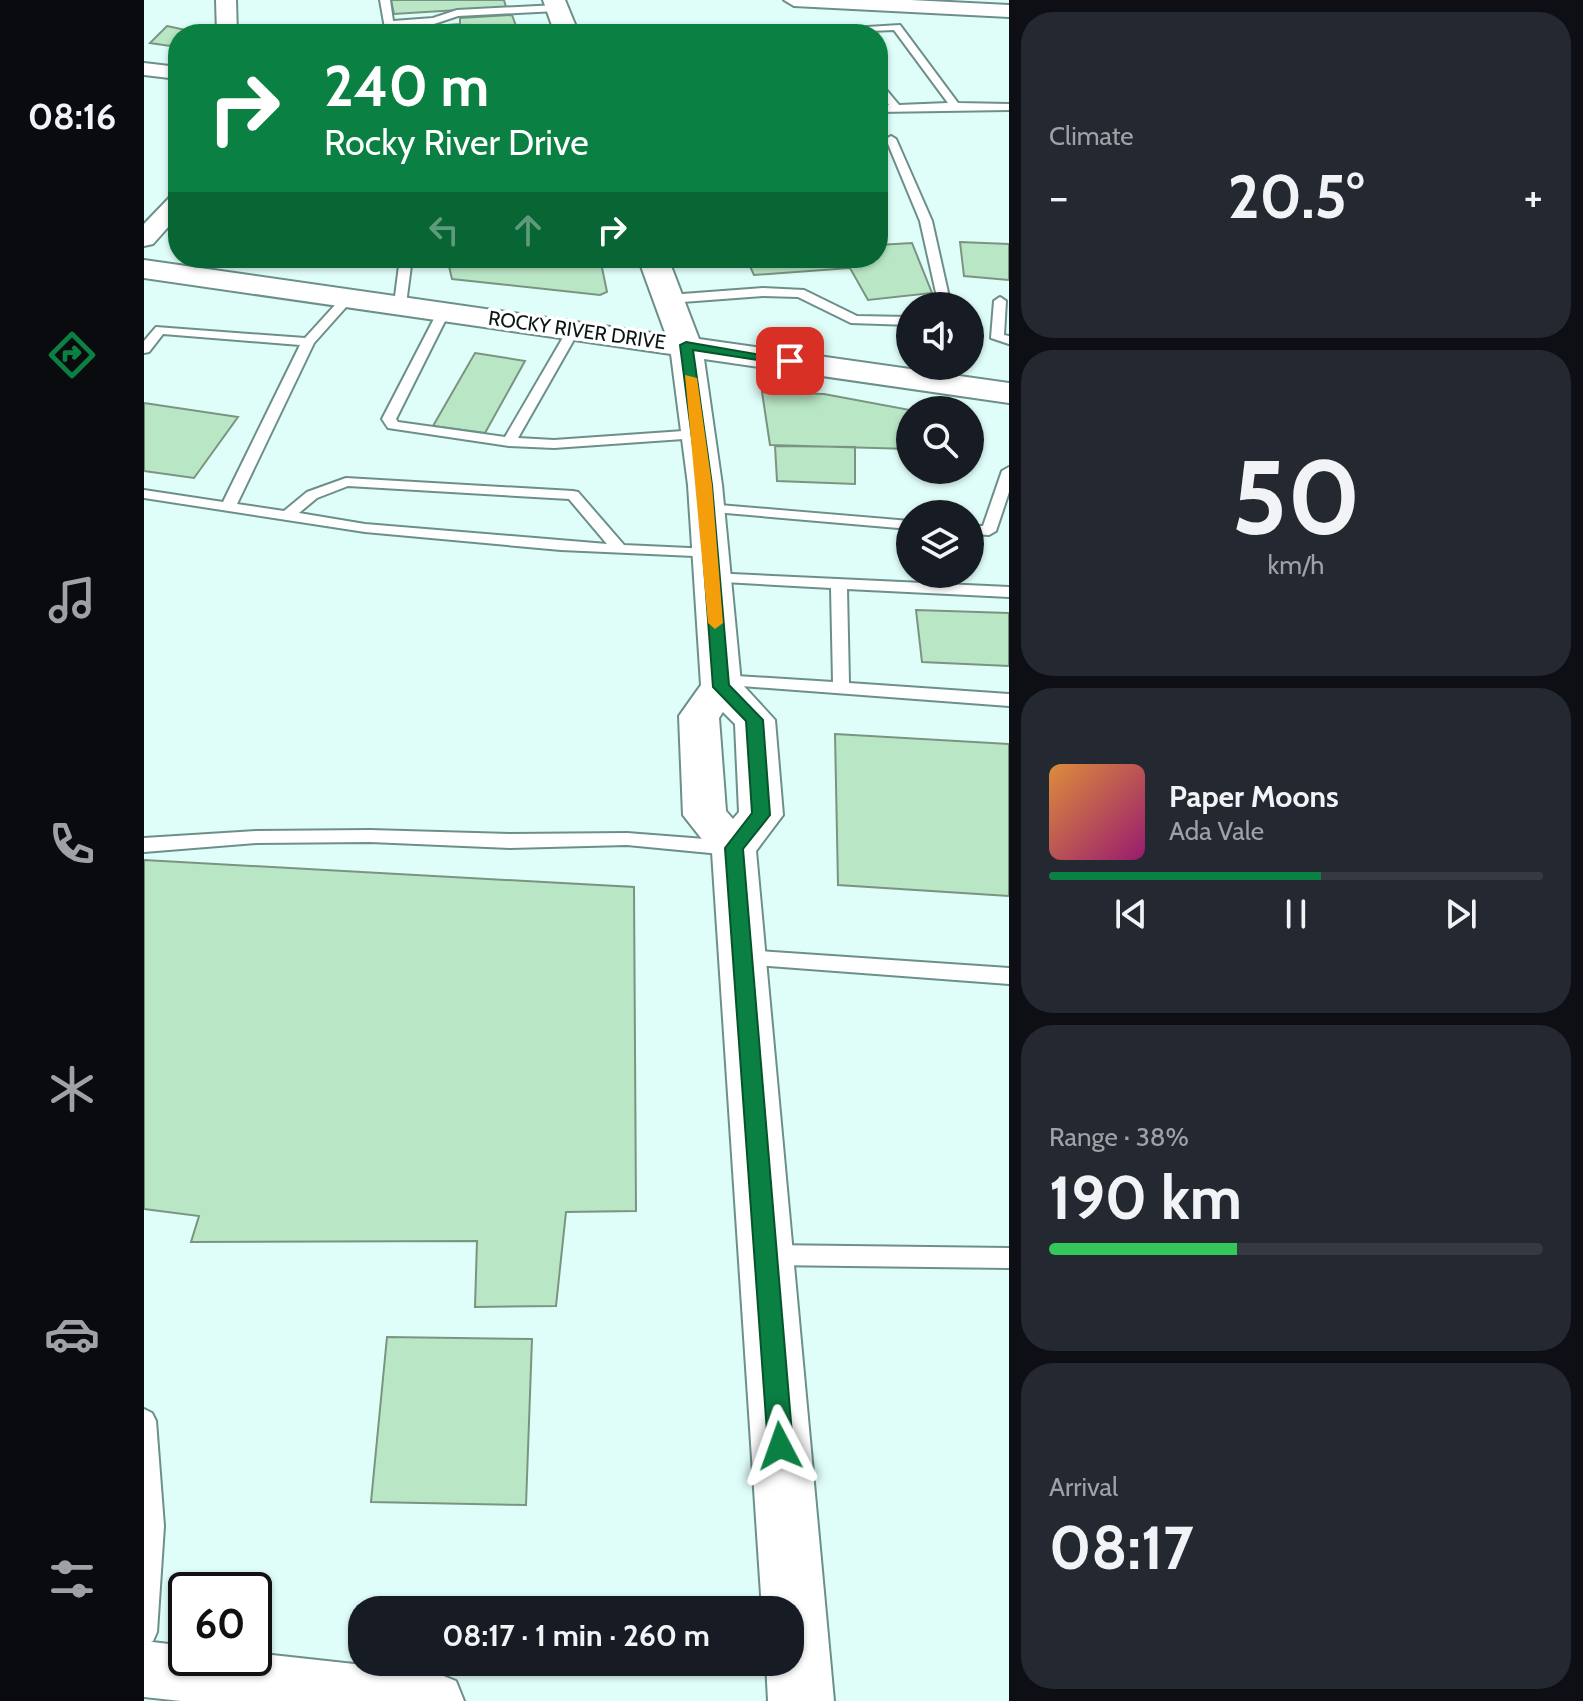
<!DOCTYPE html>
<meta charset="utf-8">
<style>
body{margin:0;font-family:Cabin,sans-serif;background:#242831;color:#f1f3f6;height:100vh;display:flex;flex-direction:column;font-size:30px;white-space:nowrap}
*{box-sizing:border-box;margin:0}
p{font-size:26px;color:#9ea1a6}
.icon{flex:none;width:44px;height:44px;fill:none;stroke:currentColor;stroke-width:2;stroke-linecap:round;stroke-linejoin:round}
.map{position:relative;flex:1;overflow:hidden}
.details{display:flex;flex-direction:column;gap:12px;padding:12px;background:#0d0f14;width:574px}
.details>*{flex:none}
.guide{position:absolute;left:24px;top:24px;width:720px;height:244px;border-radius:32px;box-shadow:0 2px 6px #0004;background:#0b8043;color:#fff;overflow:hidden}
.tools{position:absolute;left:752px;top:292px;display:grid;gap:16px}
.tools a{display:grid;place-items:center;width:88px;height:88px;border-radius:50%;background:#171b24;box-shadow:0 2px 6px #0004;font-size:40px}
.speed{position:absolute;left:24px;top:1572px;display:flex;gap:16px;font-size:40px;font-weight:700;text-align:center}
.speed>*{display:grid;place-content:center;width:104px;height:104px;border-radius:50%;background:#171b24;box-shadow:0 2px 6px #0004;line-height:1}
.speed .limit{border:4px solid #111;border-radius:12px;background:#fff;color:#111}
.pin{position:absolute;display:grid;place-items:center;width:68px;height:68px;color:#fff;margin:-34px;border-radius:16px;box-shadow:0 4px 12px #0006}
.me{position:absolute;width:88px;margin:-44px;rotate:356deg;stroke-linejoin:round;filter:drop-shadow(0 0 6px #0008)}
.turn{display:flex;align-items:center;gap:28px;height:168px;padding:0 24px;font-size:36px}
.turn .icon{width:104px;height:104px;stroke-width:2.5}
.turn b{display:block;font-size:56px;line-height:68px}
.lanes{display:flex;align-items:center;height:76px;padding:0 24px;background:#0003;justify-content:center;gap:40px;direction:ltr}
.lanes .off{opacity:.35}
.big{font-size:60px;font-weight:700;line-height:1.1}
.details .tile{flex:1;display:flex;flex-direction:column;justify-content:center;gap:12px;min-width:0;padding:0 28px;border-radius:32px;background:#242831}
.details .dial{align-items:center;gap:0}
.dial b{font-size:104px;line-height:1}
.song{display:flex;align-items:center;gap:24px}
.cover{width:96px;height:96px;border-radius:12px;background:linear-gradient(135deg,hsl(30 70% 55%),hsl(320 70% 35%))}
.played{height:8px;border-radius:4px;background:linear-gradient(90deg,#0b8043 55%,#363941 55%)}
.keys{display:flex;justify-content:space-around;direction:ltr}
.heat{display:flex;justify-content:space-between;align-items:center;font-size:44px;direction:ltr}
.charge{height:12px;border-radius:6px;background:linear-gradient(90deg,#34c759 38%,#363941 0)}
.trip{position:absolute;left:204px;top:1596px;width:456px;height:80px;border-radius:32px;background:#171b24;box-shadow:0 2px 6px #0004;font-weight:700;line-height:80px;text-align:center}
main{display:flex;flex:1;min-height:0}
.menu{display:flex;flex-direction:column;width:144px;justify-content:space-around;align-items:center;background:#090b0e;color:#9ea1a6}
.menu .icon{width:56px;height:56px}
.menu .current{color:#0b8043}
.menu b{font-size:36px;color:#f1f3f6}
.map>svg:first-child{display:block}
.building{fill:#b9e7c6;stroke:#7b9481;stroke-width:2}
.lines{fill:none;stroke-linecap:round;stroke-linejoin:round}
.service-casing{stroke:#6d8f8a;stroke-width:4}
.minor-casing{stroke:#6d8f8a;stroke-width:4}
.primary-casing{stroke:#6d8f8a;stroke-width:4}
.service{fill:#fff;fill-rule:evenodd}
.minor{fill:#fff;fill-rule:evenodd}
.primary{fill:#fff;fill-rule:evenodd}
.route{fill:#0b8043;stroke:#07532c;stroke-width:2}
.slow{fill:#f59e0b}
.labels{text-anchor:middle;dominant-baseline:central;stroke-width:7;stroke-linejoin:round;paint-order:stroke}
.far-street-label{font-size:20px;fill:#091614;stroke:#fff}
</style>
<main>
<nav class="menu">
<b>08:16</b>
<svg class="icon current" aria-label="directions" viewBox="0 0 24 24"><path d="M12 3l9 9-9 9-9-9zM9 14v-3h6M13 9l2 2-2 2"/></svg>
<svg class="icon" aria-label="music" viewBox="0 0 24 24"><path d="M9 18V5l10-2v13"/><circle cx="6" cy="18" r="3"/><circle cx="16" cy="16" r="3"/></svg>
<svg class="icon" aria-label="phone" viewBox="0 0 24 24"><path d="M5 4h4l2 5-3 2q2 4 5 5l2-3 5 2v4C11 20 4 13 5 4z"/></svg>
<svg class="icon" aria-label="climate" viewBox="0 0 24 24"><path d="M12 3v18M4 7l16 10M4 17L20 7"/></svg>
<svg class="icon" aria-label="car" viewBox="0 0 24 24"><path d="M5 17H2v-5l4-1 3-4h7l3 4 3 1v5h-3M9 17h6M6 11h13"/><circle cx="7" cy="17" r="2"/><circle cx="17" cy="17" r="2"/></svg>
<svg class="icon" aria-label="filters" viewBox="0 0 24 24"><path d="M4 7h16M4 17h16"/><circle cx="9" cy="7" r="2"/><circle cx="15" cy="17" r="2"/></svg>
</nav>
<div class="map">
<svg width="865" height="1701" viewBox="0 0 865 1701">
<rect width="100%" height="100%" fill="#e0fef9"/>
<path class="building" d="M247 0H360L362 7 250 14Z
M368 15 375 34H295L293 26 316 24V18Z
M23 26 42 30 26 46 6 43Z
M816 242 865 244V280L820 276Z
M768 243 788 293 724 300 706 268 610 275 602 258H734V245Z
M303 258H456L463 292 456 295 308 279Z
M331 353 381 361 341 433 289 426Z
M618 392 680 394 766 410V449L626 445Z
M0 403 94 417 50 478 0 471Z
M631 446 711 447V484L633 481Z
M772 610 865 613V666L778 662Z
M691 734 865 744V896L694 885Z
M0 860 490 887 492 1211 422 1212 412 1306 331 1307 333 1241 47 1242 55 1216 0 1209Z
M243 1337 388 1339 382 1505 227 1502Z"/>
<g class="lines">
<g class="service-casing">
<path id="service" d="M236 0H246L249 21 289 18 313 10 413 5 418 8 413 11 314 16 290 24 250 26 252 34H242Z
M756 25 814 103 865 104V110L734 112V106L745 105 734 90V80L755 105 804 103 750 30 652 34 657 31Z
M747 136 752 139 788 221 807 306H795L776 221 742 139Z
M15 220 34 222V228L11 225V221Z
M256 258H268L262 304 256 308 250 304Z
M619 288 660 290 713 316 766 317V325L707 323 654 297 619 296 525 303 519 299 525 295Z
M201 294 211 297 170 343 93 504 140 511 163 492 202 478 429 491 434 492 480 545 567 549 574 554 572 557 417 550 221 532 0 498V490L79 502 156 345 19 334 5 352 0 353V341L12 327 161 338ZM204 486 425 499 463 544 221 524 155 513 173 498Z
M856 297 862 301 860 335 865 336V344L847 338 850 301Z
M300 307 306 311 252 419 254 422 361 437 424 329 430 325 436 329 374 438 410 440 554 430 561 434 554 438 410 448 365 446 244 428 238 419 294 311Z
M865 467V492L852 531 845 535 826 534V526H839L858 471Z
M563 504 766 521V529L558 511 556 508Z
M567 573 865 587V597L703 589 705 683 865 694V706L571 684 569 680 571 676 577 675 689 682 687 588 562 581 559 578Z
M226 830 366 834 483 833 587 841 596 848 587 855 483 845 366 848 226 842 112 843 0 852V838L112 831Z
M599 950 865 968V984L599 964 592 962 589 957 592 952Z
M624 1245 865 1248V1268L624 1265 616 1262 613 1255 616 1248Z
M0 1409 8 1413 12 1421 20 1526 13 1632 9 1641 0 1645Z"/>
</g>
<g class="minor-casing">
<path id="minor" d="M72 0H92L93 34H73Z
M640 0H766L865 5V17L650 6Z
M0 63 34 67V79L0 75Z
M34 195V216L9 244 0 246V224L26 197Z
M0 1641 42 1646V1658H110V1653L292 1673 312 1681 320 1701H37L0 1697Z"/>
</g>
<g class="primary-casing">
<path id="primary" d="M399 0H421L435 34H411Z
M494 258H524L555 339 865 383V403L560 359 578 485 597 683 631 720 639 815 612 851 690 1701H624L622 1662H646V1610H618L568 852 539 815 535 716 557 685 544 485 527 354 0 278V260L522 335ZM579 712 591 724 595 812 589 819 582 811 575 718Z"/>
</g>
<use href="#service" class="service"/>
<use href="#minor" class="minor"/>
<use href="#primary" class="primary"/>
</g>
<path class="route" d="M542 342 652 361 646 365 549 350 568 485 585 685 619 720 626 815 599 849 649 1446 645 1455 636 1458 628 1455 624 1446 581 848 608 813 602 721 569 687 554 485 536 345Z"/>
<path class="slow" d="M541 375 553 378 568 485 579 623 571 629 564 623Z"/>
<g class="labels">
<g class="far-street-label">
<text transform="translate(433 330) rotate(8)">ROCKY RIVER DRIVE</text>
</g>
</g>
</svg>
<div class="tools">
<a><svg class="icon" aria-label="sound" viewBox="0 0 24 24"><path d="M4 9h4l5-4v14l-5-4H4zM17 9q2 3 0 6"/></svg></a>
<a><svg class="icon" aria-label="search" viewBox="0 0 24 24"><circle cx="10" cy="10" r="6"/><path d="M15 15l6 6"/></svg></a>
<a><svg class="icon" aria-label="layers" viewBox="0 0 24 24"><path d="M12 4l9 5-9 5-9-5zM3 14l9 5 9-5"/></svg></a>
</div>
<div class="speed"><div class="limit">60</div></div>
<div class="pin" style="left:646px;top:361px;background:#d93025"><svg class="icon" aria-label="arrive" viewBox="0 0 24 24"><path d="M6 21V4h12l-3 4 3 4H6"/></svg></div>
<svg class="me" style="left:636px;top:1446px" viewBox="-20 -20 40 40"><path d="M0-17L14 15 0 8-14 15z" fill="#0b8043" stroke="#fff" stroke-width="4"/></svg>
<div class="trip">08:17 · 1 min · 260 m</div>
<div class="guide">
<div class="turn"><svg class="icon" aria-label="right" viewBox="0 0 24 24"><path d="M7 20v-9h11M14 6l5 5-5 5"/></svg><div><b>240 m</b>Rocky River Drive</div></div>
<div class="lanes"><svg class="icon off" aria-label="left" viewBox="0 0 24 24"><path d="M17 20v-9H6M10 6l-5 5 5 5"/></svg><svg class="icon off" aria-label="ahead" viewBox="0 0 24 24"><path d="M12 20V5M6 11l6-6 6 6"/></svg><svg class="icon" aria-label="right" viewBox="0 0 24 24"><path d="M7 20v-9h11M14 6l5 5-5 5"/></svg></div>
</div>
</div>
<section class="details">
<div class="tile"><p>Climate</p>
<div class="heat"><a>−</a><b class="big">20.5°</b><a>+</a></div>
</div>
<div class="tile dial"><b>50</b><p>km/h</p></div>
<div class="tile">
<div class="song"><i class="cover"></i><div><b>Paper Moons</b><p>Ada Vale</p></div></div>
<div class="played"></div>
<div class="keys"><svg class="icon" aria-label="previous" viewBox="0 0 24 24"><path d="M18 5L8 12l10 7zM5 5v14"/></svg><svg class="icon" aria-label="pause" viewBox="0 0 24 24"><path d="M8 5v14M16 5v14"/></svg><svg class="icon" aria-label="next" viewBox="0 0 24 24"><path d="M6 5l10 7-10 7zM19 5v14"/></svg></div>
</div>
<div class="tile"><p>Range · 38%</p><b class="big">190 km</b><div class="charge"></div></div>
<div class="tile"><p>Arrival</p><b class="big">08:17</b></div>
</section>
</main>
